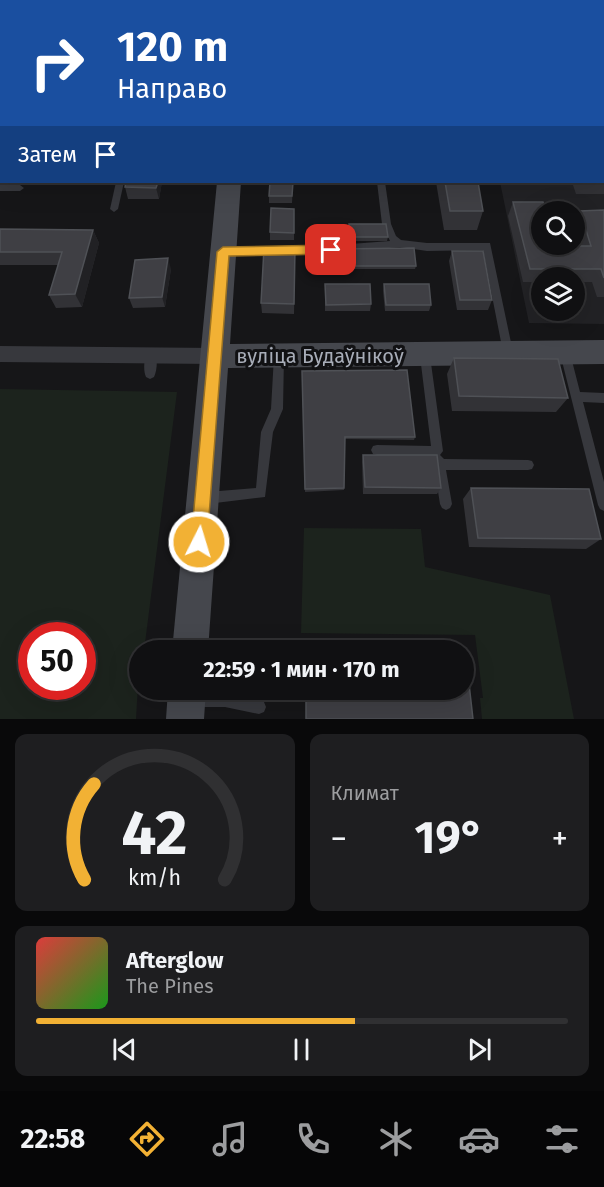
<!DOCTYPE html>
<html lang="ru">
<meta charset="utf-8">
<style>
body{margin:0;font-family:"Fira Sans",sans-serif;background:#1e1e20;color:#f1f3f6;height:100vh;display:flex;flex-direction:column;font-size:22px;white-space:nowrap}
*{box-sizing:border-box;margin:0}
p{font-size:20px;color:#9c9d9f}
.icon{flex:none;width:33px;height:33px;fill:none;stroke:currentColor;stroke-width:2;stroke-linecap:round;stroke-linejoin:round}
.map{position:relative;height:719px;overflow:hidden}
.details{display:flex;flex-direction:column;gap:15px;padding:15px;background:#09090a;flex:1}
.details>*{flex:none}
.guide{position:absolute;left:0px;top:0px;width:604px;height:183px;box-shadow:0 6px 24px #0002,0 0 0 2px #303032;background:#1a4fa0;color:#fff;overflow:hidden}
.fabs{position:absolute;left:531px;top:201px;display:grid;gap:12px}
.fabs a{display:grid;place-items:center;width:54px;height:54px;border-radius:50%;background:#101012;box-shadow:0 6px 24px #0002,0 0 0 2px #303032;font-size:30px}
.speed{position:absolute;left:18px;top:622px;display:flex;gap:12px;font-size:30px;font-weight:700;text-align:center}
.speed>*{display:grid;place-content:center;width:78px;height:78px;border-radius:50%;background:#101012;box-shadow:0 6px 24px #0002,0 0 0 2px #303032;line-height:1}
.speed .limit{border:9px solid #d22;background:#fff;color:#111}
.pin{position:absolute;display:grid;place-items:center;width:51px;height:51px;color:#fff;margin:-26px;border-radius:12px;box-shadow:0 3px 9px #0006}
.me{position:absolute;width:66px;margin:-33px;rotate:5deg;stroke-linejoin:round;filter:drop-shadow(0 0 4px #0008)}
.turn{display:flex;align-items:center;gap:21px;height:126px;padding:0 18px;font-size:27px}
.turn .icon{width:78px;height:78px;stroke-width:2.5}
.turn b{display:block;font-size:42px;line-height:51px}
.then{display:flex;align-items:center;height:57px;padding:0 18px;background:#0003;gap:12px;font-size:22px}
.big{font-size:45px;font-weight:700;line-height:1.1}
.details .widget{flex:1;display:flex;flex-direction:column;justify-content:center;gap:9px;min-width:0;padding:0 21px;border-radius:12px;background:#1e1e20}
.details .dial{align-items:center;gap:0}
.dial svg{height:156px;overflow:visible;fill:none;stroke:#303032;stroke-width:7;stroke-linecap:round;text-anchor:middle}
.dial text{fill:#f1f3f6;stroke:none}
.song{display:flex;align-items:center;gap:18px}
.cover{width:72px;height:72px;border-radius:9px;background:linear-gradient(135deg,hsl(0 70% 55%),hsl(120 70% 35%))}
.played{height:6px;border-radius:3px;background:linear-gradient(90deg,#f2b134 60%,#303032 60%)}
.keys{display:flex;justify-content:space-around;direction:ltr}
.heat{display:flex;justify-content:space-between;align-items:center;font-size:33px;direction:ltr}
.details .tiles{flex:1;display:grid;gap:15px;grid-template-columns:1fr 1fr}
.widget:last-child{grid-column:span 2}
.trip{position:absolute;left:129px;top:640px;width:345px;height:60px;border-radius:30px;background:#101012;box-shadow:0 6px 24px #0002,0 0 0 2px #303032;font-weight:700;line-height:60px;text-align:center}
.dock{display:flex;height:96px;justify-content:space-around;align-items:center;background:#060607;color:#9c9d9f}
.dock .icon{width:42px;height:42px}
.dock .on{color:#f2b134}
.dock b{font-size:27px;color:#f1f3f6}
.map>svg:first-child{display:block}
.built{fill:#222225;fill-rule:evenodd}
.green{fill:#1c231d;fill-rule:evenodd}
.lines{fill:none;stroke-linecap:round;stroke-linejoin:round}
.lane{fill:#37383d;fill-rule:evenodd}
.street{fill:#37383d;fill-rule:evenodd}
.secondary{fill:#45474d;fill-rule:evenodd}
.wall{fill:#323236}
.shaded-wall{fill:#212124}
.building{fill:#3f3f44;stroke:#4f5156;stroke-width:1.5}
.route{fill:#f2b134;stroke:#9d7322;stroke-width:1.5}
.labels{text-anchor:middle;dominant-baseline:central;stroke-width:6;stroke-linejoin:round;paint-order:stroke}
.street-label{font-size:20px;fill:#a8adb8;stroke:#111113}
</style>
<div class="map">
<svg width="604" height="719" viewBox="0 0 604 719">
<rect width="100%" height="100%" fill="#161618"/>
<path class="built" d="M604 178V324L529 323 500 182H603ZM542 212H574V244H542ZM542 278H574V310H542Z"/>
<path class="green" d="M0 389 177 392 144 651H140L136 719H0ZM32 636H82V687H32Z
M304 528 421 529 425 567 550 595 574 719H482L480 698H483L475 635 301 633Z"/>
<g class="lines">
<path class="lane" d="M522 0H528V2H522Z
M561 0H567L568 2H561Z
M0 42H2V49H0Z
M603 81H604V85H603Z
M603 162H604V168H603Z
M116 182H124L118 209 114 212 110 209Z
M377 182H385L391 224 396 236 401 240 427 243H490L513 352 512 355H504L503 352 483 250 427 251 400 247 311 255 223 256 218 252 223 248 311 247 390 241 382 224Z
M0 185H20L24 188 20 191H0Z
M565 349 569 350 570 353 580 392 604 393V403L583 402 604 482V511L600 509 598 505 560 353 561 350Z
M151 351 155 352C158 358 157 371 154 377L150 379 146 377C143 371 144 358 147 352Z
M279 352 283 353 284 356 283 409 273 432 265 497 207 504 203 502 201 498 203 494 207 492 256 488 261 432 271 409 274 356 275 353Z
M425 352 429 353 430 356 443 451 440 455 444 459 528 460 532 461 534 465 532 469 528 470H446L452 504 450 508 446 510 442 508 440 504 433 460 435 456 377 455 373 454 371 450 373 446 377 445 431 446 420 356 421 353Z
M193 693H225L259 700 264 702 266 707 264 712 259 714 225 707H193L188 705 186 700 188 695Z"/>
<path class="street" d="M0 346 215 348 222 350 225 356 222 362 215 364 0 362Z"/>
<path class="secondary" d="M229 0H247V2H229Z
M282 0H301L281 2Z
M217 182H241L230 344 604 340V364L228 368 208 651H172Z
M168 690H206L204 719H166Z"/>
</g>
<path class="wall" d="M20 0H89L88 2H20Z
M156 0H198V2H157Z
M373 0H398V2H374Z
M411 0H461L460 2H411Z
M491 0H516L515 1H491Z
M603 22H604V47H603Z
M604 169V194H576L572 182H603Z
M126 182H162L159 199H128L125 187Z
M293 182 292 203H269V196Z
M436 182H478L483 211 477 230H444Z
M513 202 557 250H565L567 246H579L574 232V220L580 211 604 210V297H597L592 282H574V278H542V288H539L538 282H523L508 216Z
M294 209V240H270V232Z
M349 224 388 237 387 241H350Z
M0 229 93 230 99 243 82 307 56 308 49 295 58 265H0Z
M337 249 416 266 415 269H337Z
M452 251 492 300 488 310H457L449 261Z
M295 259 294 314 262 313 261 303Z
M171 269 165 307 133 308 129 298Z
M325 284 371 304 370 311H325Z
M384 284 431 305 429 311H385L383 291Z
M454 358 568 398 556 412 452 411 447 374Z
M302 371 415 437 414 440 345 439 344 490 305 492Z
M363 455 441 488 437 494H363L362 462Z
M471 488 601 539 586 549 469 547 463 499Z"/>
<path class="shaded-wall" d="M0 0H1L2 2V10L0 14Z
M76 0H89L88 2H77Z
M2 82V98L0 102V85Z
M158 182H162L159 199 156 188Z
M93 230 99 243 82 307 75 294Z
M168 258 171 269 165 307 162 297Z"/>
<path class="building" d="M173 0H194L193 2H173Z
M335 0H357L352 2H336Z
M603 22H604V35H603Z
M0 70H2V82L0 85Z
M603 169H604V183H582L581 182H603Z
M126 182H158L156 188 125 187Z
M270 182H293L292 196H269Z
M445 182H478L483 211H450Z
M513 202H543L546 212H542V244H555L557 250H568L567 246H591L580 211 604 210V278L601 269H569L571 275H546L545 269H530Z
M271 208 294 209V233L270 232Z
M349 224H386L388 237H350Z
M0 229 93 230 75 294 49 295 62 252H0Z
M264 248 295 249 294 304 261 303Z
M414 248 416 266H338L337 249Z
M452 251H483L492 300H460Z
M168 258 162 297 129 298 135 260Z
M325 284H370L371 304 326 305Z
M384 284H429L431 305H386Z
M454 358 558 359 568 398 459 396Z
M407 370 415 437H345L344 488 305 489 302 371Z
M363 455H437L441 488 365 487Z
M471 488 589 489 601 539 478 538Z
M331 647 465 648 473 719H306V690H464V651H331Z"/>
<path class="route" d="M331 245 337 250 331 254 229 256 207 542 205 548 199 550 194 548 191 542 217 252 223 247Z"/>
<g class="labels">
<g class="street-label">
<text x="320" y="356">вуліца Будаўнікоў</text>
</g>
</g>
</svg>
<div class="fabs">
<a><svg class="icon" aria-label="search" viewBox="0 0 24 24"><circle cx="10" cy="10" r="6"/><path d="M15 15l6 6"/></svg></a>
<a><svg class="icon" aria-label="layers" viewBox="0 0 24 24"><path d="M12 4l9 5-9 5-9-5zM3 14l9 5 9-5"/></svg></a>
</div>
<div class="speed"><div class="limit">50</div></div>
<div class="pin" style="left:331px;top:250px;background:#d93025"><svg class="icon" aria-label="arrive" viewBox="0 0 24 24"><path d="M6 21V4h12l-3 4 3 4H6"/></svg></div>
<svg class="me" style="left:199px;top:542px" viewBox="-20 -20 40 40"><circle r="17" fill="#f2b134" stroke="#fff" stroke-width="3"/><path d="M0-11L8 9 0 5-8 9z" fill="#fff"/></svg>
<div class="trip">22:59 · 1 мин · 170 m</div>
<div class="guide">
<div class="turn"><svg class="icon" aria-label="right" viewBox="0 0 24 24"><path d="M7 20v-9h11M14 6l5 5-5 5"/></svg><div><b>120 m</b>Направо</div></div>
<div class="then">Затем<svg class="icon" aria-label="arrive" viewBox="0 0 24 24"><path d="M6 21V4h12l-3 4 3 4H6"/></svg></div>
</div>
</div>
<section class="details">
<div class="tiles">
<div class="widget dial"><svg viewBox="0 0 100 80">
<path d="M14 69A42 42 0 1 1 86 69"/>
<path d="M14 69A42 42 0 0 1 19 20" stroke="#f2b134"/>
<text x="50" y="56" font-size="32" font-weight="700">42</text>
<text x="50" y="72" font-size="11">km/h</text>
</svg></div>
<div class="widget"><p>Климат</p>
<div class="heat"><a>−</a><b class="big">19°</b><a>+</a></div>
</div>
<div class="widget">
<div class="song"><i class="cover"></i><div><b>Afterglow</b><p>The Pines</p></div></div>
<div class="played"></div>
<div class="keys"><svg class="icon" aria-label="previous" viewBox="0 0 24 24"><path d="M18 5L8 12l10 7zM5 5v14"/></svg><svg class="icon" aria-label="pause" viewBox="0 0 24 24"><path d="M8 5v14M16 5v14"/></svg><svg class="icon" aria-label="next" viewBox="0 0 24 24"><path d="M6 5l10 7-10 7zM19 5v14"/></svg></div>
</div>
</div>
</section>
<nav class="dock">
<b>22:58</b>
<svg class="icon on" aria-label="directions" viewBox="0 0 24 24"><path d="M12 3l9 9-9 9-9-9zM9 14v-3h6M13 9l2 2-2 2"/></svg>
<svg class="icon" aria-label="music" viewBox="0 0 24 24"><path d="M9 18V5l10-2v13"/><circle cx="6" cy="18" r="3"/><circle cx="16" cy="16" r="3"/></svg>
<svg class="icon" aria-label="phone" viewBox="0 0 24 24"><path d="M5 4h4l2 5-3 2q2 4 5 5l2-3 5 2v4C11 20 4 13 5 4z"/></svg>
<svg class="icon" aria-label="climate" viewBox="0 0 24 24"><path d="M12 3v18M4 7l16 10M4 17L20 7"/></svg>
<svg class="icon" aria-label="car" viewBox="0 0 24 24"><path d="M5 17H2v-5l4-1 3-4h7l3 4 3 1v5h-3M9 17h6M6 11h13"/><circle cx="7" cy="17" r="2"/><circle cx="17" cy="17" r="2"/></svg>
<svg class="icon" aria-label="filters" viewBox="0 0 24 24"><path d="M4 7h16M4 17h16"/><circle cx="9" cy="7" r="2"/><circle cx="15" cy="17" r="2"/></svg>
</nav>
